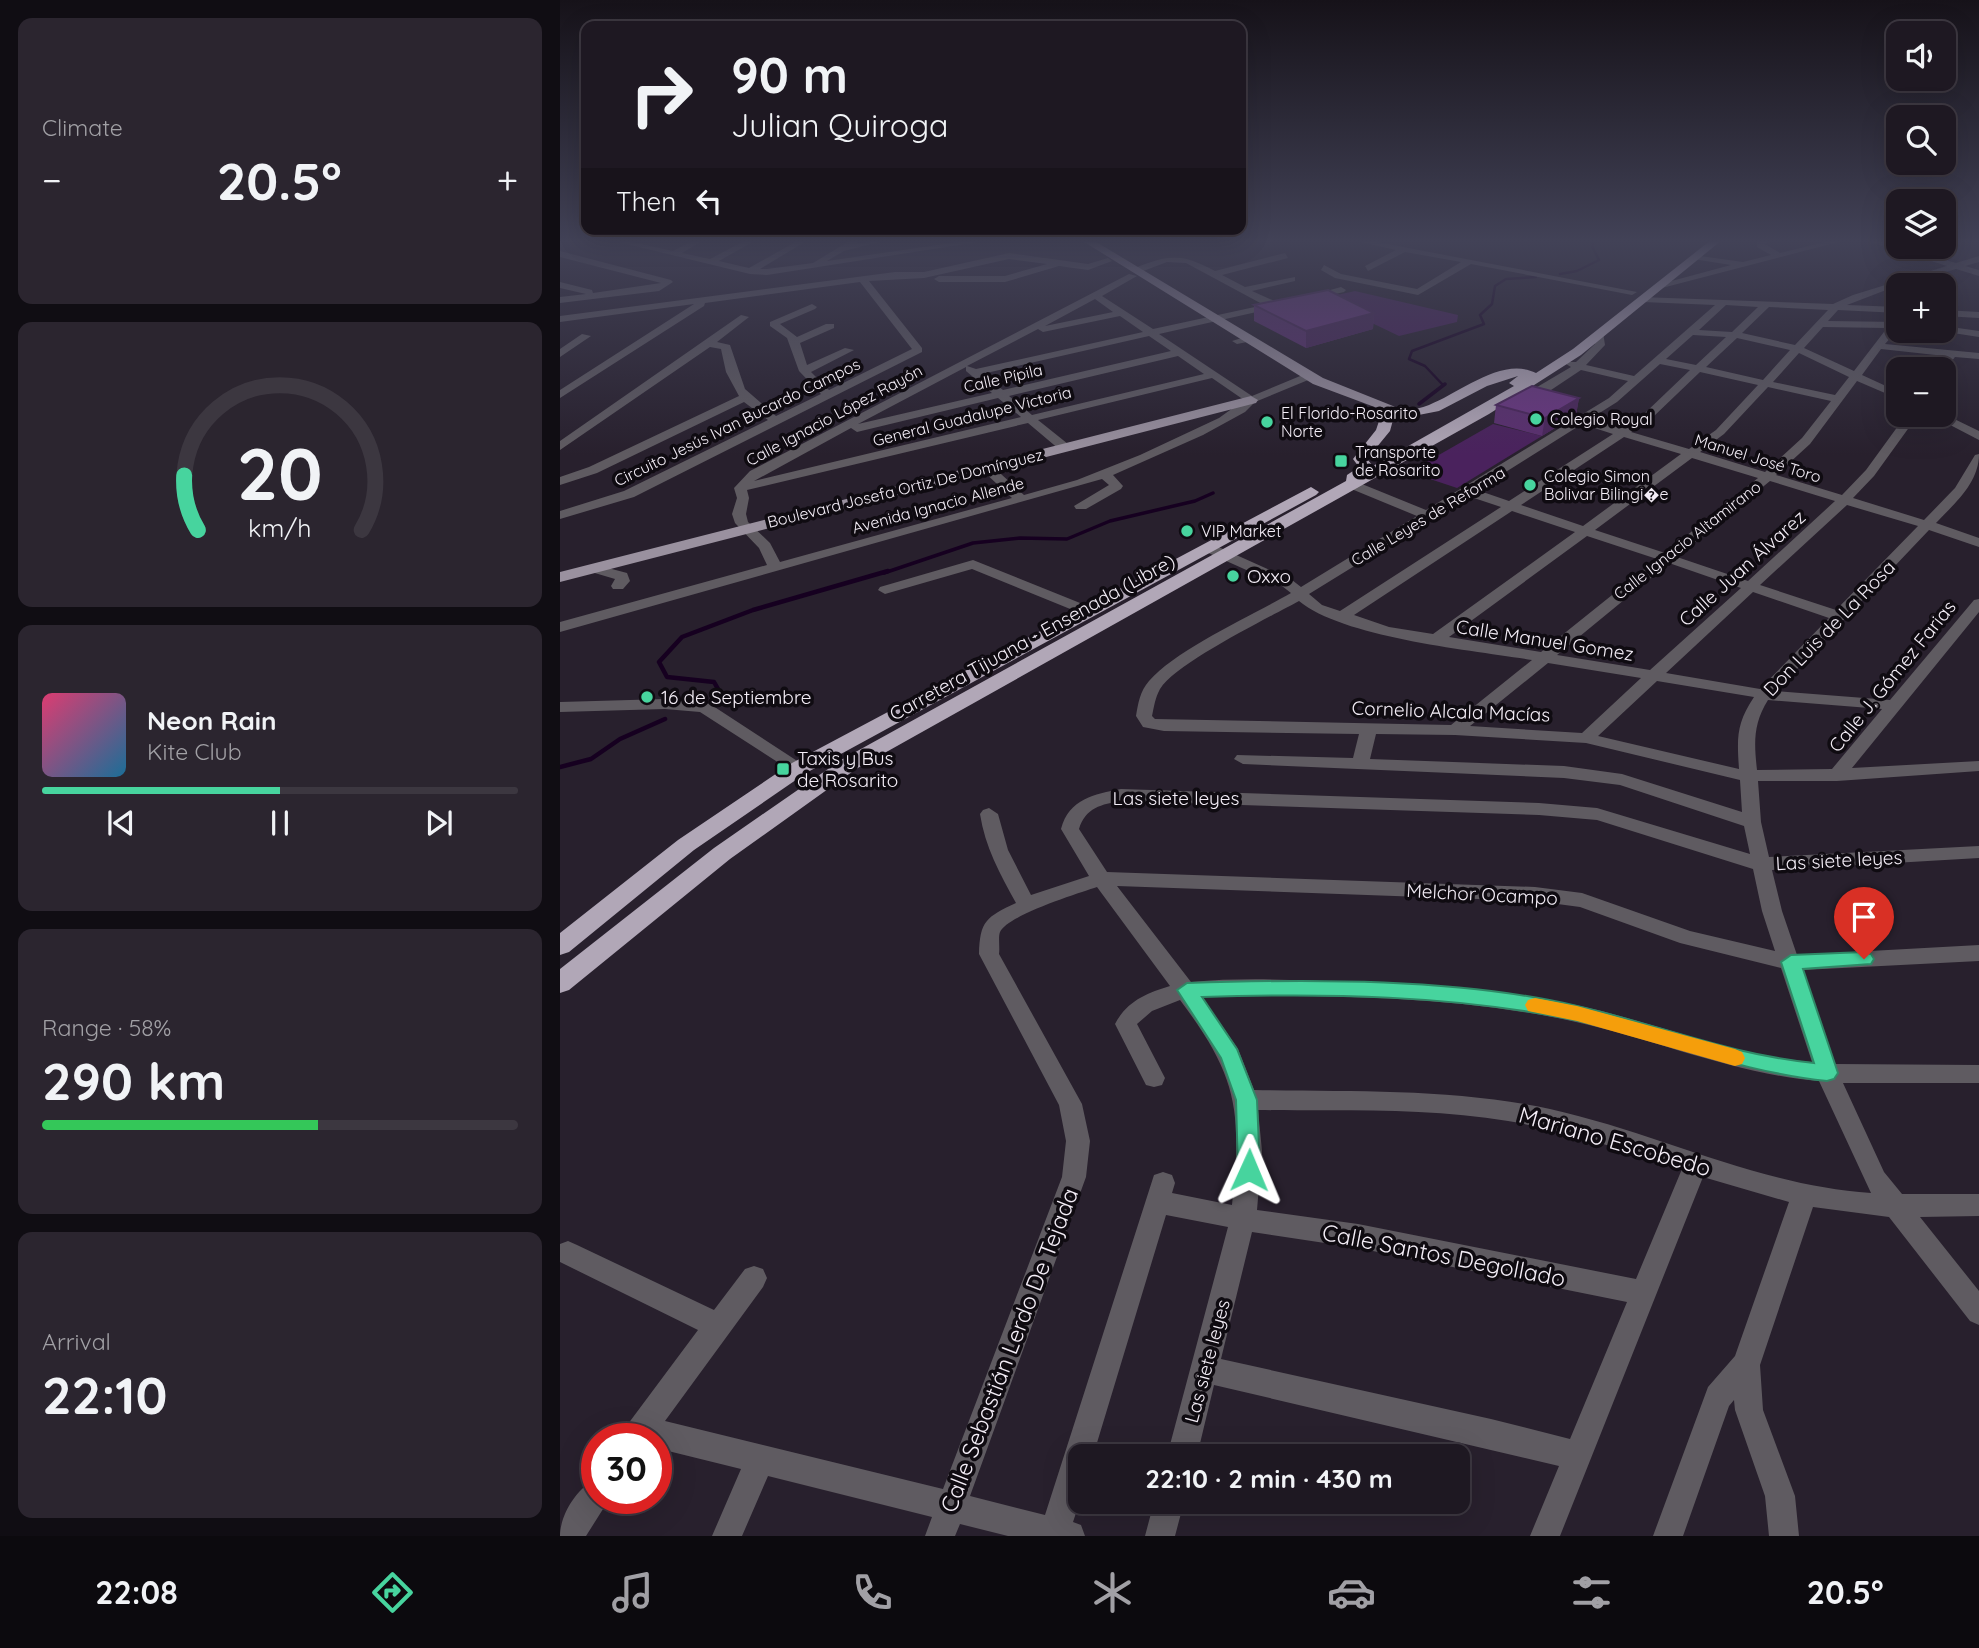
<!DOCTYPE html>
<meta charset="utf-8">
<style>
body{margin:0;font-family:Quicksand,sans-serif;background:#2b252f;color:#f1f3f6;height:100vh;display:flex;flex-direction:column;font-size:26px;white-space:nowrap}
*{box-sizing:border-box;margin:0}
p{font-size:23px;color:#a1a0a5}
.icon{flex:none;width:38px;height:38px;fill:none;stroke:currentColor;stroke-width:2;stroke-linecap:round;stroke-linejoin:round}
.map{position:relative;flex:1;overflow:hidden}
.drawer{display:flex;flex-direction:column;gap:18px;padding:18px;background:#100d13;width:560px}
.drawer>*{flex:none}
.banner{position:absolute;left:21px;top:21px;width:665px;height:214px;border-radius:14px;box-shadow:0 7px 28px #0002,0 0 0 2px #3c3740;background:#1e1822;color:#f1f3f6;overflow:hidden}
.tools{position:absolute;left:1326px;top:21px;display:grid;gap:14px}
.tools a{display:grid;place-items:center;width:70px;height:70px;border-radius:14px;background:#1e1822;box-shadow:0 7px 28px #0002,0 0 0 2px #3c3740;font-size:35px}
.speed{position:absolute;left:21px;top:1423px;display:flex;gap:14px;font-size:35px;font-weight:700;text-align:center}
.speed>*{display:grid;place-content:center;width:91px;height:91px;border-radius:50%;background:#1e1822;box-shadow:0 7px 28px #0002,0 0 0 2px #3c3740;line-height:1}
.speed .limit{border:10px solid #d22;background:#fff;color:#111}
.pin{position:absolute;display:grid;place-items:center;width:60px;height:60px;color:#fff;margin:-72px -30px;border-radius:50% 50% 50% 0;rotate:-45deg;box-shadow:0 0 7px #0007}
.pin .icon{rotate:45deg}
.me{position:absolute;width:77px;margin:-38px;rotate:1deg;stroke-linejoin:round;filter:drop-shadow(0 0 5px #0008)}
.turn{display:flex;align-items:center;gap:24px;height:147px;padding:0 35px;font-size:32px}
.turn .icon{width:91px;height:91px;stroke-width:2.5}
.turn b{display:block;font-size:49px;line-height:60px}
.then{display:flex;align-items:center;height:66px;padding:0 35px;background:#0003;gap:14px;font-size:26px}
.big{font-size:52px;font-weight:700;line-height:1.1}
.drawer .widget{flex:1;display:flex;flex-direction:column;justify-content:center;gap:10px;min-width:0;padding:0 24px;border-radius:14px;background:#2b252f}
.drawer .dial{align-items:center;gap:0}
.dial svg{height:182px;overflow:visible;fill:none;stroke:#3c3740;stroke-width:7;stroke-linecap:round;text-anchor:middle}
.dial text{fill:#f1f3f6;stroke:none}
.song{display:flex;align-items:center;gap:21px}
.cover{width:84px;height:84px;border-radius:10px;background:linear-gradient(135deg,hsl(340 70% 55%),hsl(200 70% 35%))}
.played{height:7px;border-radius:4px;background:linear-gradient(90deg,#47d49e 50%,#3c3740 50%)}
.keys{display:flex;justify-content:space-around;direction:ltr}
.heat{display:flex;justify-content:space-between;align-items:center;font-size:38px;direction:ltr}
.charge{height:10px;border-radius:5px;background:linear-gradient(90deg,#34c759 58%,#3c3740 0)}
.trip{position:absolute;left:508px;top:1444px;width:402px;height:70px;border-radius:14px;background:#1e1822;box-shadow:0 7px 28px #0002,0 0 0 2px #3c3740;font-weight:700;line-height:70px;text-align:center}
.menu{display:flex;height:112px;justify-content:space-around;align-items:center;background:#0c0a0e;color:#a1a0a5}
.menu .icon{width:49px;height:49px}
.menu .selected{color:#47d49e}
.menu b{font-size:32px;color:#f1f3f6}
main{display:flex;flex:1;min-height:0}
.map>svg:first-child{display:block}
.green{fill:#4a225d}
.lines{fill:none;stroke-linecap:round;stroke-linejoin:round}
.stream-far2{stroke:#160020;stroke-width:2.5}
.stream-far1{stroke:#160020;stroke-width:3.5}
.stream{stroke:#160020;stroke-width:4.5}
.minor{fill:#5f5b61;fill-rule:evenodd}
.major{fill:#9a919f;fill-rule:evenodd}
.highway{fill:#b1a7b7;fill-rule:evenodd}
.wall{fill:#5b2f70}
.shaded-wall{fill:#4a265b}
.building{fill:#6a3782;stroke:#4a265b;stroke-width:2}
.route{fill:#47d49e;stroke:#2e8a67;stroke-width:2}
.slow{fill:#f59e0b}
.poi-dot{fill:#47d49e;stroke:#0f0b11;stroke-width:2.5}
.labels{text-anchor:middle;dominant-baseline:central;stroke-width:7;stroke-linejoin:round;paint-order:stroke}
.far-street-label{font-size:16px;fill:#f4eef7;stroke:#0f0b11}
.far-poi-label{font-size:16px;fill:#f4eef7;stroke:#0f0b11;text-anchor:start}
.street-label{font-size:19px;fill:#f4eef7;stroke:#0f0b11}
.poi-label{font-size:19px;fill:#f4eef7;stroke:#0f0b11;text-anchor:start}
.near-street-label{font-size:23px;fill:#f4eef7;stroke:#0f0b11}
</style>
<main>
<section class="drawer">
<div class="widget"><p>Climate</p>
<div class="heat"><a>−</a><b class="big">20.5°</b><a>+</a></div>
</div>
<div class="widget dial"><svg viewBox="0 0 100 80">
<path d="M14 69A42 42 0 1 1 86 69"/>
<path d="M14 69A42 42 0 0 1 8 45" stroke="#47d49e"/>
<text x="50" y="56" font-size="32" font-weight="700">20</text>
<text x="50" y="72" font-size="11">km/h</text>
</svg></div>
<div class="widget">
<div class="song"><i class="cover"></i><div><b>Neon Rain</b><p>Kite Club</p></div></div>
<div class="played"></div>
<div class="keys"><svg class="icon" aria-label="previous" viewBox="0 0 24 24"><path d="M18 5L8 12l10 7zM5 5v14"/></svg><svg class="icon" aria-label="pause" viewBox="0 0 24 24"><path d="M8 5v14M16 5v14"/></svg><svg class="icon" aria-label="next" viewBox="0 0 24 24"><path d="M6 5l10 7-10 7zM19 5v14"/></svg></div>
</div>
<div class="widget"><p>Range · 58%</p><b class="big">290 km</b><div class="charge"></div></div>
<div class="widget"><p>Arrival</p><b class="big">22:10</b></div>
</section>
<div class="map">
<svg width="1419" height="1536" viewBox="0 0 1419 1536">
<rect width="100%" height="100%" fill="#28202d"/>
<path class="green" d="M795 291 898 315 897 322 839 336 791 313 768 297Z
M933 424 982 436 897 488 849 472Z"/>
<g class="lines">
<path class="stream-far2" d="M1000 274 1017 271 1039 260 1032 246 1034 240
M883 385 865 366 849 359 852 351 924 324 920 315 932 304 935 286 946 279 976 277"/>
<path class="stream-far1" d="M859 404 885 384
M324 573 413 543 460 538 507 539 550 521 635 501 653 493"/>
<path class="stream" d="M152 694 158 689 154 682 107 677 99 662 122 637 193 610 328 571
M0 767 31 759 60 739 105 719"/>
<path class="minor" d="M50 240H63L113 251 134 240H144L122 253 150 259 186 240H196L159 261 189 268 239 240H248L200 269H207L253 263 291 240H300L295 244 327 240 284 251 267 261 412 240H431L207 275 190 274Z
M792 240H807L1077 292 1072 295 911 264 858 295 775 278 761 270 764 265 781 274 857 289 901 262 845 252 808 271 805 266 836 250Z
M1200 240H1213L1205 244 1220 253 1273 240H1286L1098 289 1093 286 1171 265 1133 259V255L1183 262 1211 255 1197 247V242Z
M1304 240H1316L1396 263 1419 256V262L1405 266 1419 270V276L1396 269 1339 285 1287 305 1339 307V313L1278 310 1268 321 1339 322V328L1325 344 1419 353V359L1395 357 1384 371 1376 369 1385 356 1321 349 1302 375 1339 392V399L1297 381 1250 444 1216 475 1282 495 1306 470 1346 415H1358L1314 476 1293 498 1364 520 1395 488 1415 455 1419 454C1419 483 1395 503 1376 523L1419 538V547L1369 530 1216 691 1330 700 1414 600 1419 599V612L1292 768 1419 761V771L1277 781H1198L1201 822 1209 857 1419 846V858L1212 870 1222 911 1237 955 1419 945V961L1243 970 1275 1064 1419 1065V1083H1283L1324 1172 1342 1194H1419V1216L1360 1217 1419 1291V1325L1410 1321 1329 1217 1253 1207 1200 1365 1203 1410 1235 1496 1239 1536H1209L1205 1496 1175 1410 1174 1400 1169 1406 1123 1536H1093L1148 1387 1175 1356 1229 1202 1143 1177 1000 1536H970L999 1466 654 1385 637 1456H607L668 1227 606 1215 533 1456H520V1501L513 1522 521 1525 525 1536H448L400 1524 395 1536H365L372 1517 208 1476 182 1536H152L181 1469 96 1448V1438H61L65 1428 138 1330 0 1262V1244L8 1241 17 1245 154 1310 185 1269 194 1266 203 1269 207 1278 203 1287 105 1421 383 1489 502 1177 506 1141 499 1105 419 954C420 921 426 917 456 903 440 874 425 847 420 814L423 810 429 808 438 814 448 850 471 895 529 876 501 829C509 799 534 794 561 789L979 803 1037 808 1190 854 1184 826 1060 785 1004 778 683 764 674 759 677 755 793 758 799 734 604 731 583 727 576 716C578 704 580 691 589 681 617 649 691 616 731 593L722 586 644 551V545H654L732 580 741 587 857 516 789 488V482H797L866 510 1049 398 1068 381 1021 370 988 392 963 402 957 399 1011 367 1006 364 1007 362H1016L1035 344V332H1043L1045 345 1026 365 1074 376 1155 305 1083 302 1080 301V297L1273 304 1293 295 1387 266ZM1166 305 1198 307 1172 332 1139 330ZM1209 307 1268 310 1235 345 1182 333ZM1263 327H1264L1327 328 1294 371 1244 348ZM1133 335 1166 337 1136 365 1106 359ZM1177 338 1230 350 1203 380 1146 367ZM1239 353 1289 377 1275 395 1213 382ZM1100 364 1130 370 1085 413 1061 428 1030 419 1057 402ZM1140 372 1198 385 1156 430 1129 449 1071 432 1093 417ZM1208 387 1271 401 1242 438 1205 472 1140 452 1164 434ZM1022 424 1053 434 949 501 917 490ZM1064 437 1121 454 1023 526 961 505ZM1132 458 1198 478 1105 553 1035 530ZM1210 481 1275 501 1188 581 1117 557ZM908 496 941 507 780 611 762 605 749 594ZM1287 505 1358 526 1276 610 1200 585ZM952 511 1015 532 873 634 829 627 794 615ZM1027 536 1097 559 981 652 889 637ZM1109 563 1181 588 1090 670 997 655ZM1193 592 1269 618 1200 689 1106 673ZM739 601C784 638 911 650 972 660L891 725 595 719 592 716C594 707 595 698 600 689 616 663 708 618 739 601ZM988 663 1081 678 1022 733 910 726ZM1097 681 1194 697C1176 724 1177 738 1179 769L1038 736ZM1208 700 1322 709 1272 769 1197 770C1194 743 1193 724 1208 700ZM816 734 895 735 1026 743 1180 780 1182 812 1062 774 1004 766 810 759ZM561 801 979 815 1037 820 1193 869 1202 911 1215 951 1130 931 1022 893 975 887 547 872 519 829C525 808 542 804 561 801ZM557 886 975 901 1020 907 1120 943 1221 968 1252 1062C1170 1055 1095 1022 1016 1005 941 989 865 985 789 982 736 980 684 977 631 982ZM537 887 610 986C587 993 567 1001 555 1024L586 1085 594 1087 602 1085 605 1078 577 1024 592 1011 620 1000C678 1077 682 1111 672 1205L612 1193 615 1183 612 1175 603 1172 594 1175 485 1515 410 1496 526 1177 530 1141 522 1104 439 954C440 948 438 937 440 932 448 915 519 893 537 887ZM686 995C795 996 909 998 1016 1022 1098 1040 1174 1074 1259 1081L1311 1193C1200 1186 1098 1133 990 1109 892 1088 793 1092 694 1090L678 1049 642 997ZM698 1110C781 1111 866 1107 948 1121 1007 1131 1064 1150 1122 1169L1076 1279 798 1224 697 1210 702 1151ZM692 1232 798 1248 1067 1302 1010 1439 931 1419 661 1359Z
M0 251 111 280 113 282 99 291 0 303V297L26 294 0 288V282L32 290 33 293 101 283 0 257Z
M449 253 528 264 548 258 552 261 528 270 499 266 445 282H379L374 279 379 276H445L487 264 449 259 364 278 309 281 362 348V352L74 497 0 519V511L64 491 208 420 184 402 37 473 0 485V477L29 467 179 396 166 372 161 349 150 347 0 450V441L181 315 189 317 157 342 170 345 185 389 216 416 261 394 239 371 227 338 210 326V322L252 304 257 307 255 309 220 324 237 337 266 324H274V328L240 343 247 365 285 348 294 350 251 372 269 390 352 349 300 282 145 303 144 306 0 398V390L134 304 0 322V316L335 272H364Z
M725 253 728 258 662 275 685 287 735 277V281L692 291 719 303V307L599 334 692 396 745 374H753V378L695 402 685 412 643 435 553 475 563 486 561 489 526 509H516L514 506 549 485 542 479 0 632V622L207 565 199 548 175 523 172 514 177 498 174 488 190 471 569 274 577 276 542 296 593 329 704 305 626 263 607 262 578 273 575 268C610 254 621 253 655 271ZM535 299 553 312 485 326ZM560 316 583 332 416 369 407 366 478 329 483 332ZM589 336 611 351 443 390 422 374ZM618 356 644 374 472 415 449 396ZM406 367V371L432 393 298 424ZM652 378 684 400 659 418 580 455 517 480 464 495 430 464H422V470L452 498 220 562 210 543 188 522 186 514 189 498 187 490 468 423 500 450H508V444L478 420ZM438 398 461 417 194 481 291 428 297 432Z
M781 287 786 290 784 292 750 300 745 297Z
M1384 310 1419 312V318L1384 316Z
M1384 326 1419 331V337L1380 331H1384Z
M22 334 31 336 0 357V349Z
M688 336 693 339 692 341 677 344 672 341Z
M1384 414 1419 431V440L1371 415Z
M413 560 535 609 537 612 530 616 525 615 412 569 325 594 318 590 320 587Z
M33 564 67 573 70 581 63 589H53L51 586 55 579 28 571 26 568Z
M105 699 150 704 248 768 239 774 233 772 140 712 105 709 0 712V702Z
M37 1479V1498H50L26 1536H0C0 1515 17 1487 37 1479Z
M594 1502H624L615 1536H585Z"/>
<path class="major" d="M521 240H533L763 378 848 412 836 415 753 384Z
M691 396 698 400 696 403 0 582V572Z"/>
<path class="highway" d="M1151 240H1162L1021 355 929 414 296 769 170 859 9 990 0 993V969L154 848 281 760 786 481 787 475 799 467 793 459 816 430 821 415C837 410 854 411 869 405 900 393 942 356 976 373L1013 349ZM958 376 949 383 954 386 813 466 807 459 830 431 833 420 879 411 927 386Z
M751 487 759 492 756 495 246 773 134 850 9 952 0 955V933L118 840 232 763Z"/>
</g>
<path class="wall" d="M694 305 814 313 813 329 746 348 694 321Z
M1019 398 1016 415 982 436 934 423 936 405Z"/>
<path class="shaded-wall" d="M814 313 813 329 746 348V331Z
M1019 398 1016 415 982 436 985 418Z"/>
<path class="building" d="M768 290 814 313 746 331 694 305Z
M972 386 1019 398 985 418 936 405Z"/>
<linearGradient id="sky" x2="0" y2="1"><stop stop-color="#161219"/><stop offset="0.53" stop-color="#424257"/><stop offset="1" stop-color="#424257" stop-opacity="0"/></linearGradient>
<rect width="1419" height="455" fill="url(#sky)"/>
<path class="route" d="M1304 952 1311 954 1314 959 1311 964 1243 969 1278 1073 1274 1079 1267 1081C1179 1072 1100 1038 1014 1020 893 995 765 993 642 997L677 1049 697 1100 700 1170 697 1177 689 1180 681 1177 678 1170 676 1100 661 1058 617 990 627 983C749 979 899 978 1017 1006 1096 1024 1172 1055 1254 1063L1221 962 1231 955Z"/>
<path class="slow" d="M975 998 1017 1006 1175 1049 1182 1052 1185 1058 1182 1064 1175 1066 1017 1021 968 1011 965 1005 968 1000Z"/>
<g class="poi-dot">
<circle cx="976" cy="419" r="7"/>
<circle cx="707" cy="422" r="7"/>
<rect x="774" y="454" width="14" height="14" rx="3.5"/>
<circle cx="970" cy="485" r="7"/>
<circle cx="627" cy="531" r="7"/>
<circle cx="673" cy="576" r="7"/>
<circle cx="87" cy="697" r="7"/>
<rect x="216" y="762" width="14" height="14" rx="3.5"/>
</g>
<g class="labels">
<g class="far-street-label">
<text transform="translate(443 378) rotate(-13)">Calle Pípila</text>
<text transform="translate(274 415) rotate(-28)">Calle Ignacio López Rayón</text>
<text transform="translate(412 416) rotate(-14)">General Guadalupe Victoria</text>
<text transform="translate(177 422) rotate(-26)">Circuito Jesús Ivan Bucardo Campos</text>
<text transform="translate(1198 458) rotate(17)">Manuel José Toro</text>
<text transform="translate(345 488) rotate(-14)">Boulevard Josefa Ortiz De Domínguez</text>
<text transform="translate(378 505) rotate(-15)">Avenida Ignacio Allende</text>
<text transform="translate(868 516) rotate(-31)">Calle Leyes de Reforma</text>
<text transform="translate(1127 540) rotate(-38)">Calle Ignacio Altamirano</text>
</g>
<g class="far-poi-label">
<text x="721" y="413">El Florido-Rosarito<tspan x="721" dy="18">Norte</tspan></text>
<text x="990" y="419">Colegio Royal</text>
<text x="795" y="452">Transporte<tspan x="795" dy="18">de Rosarito</tspan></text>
<text x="984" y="476">Colegio Simon<tspan x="984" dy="18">Bolivar Bilingi�e</tspan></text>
<text x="641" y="531">VIP Market</text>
</g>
<g class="street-label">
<text transform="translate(1182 568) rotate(-42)">Calle Juan Álvarez</text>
<text transform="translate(1269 628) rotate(-46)">Don Luis de La Rosa</text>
<text transform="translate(472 637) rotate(-29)">Carretera Tijuana - Ensenada (Libre)</text>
<text transform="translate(985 640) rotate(9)">Calle Manuel Gomez</text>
<text transform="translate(1332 676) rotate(-51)">Calle J. Gómez Farias</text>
<text transform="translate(891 711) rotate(2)">Cornelio Alcala Macías</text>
<text x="616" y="798">Las siete leyes</text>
<text transform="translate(1279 860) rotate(-3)">Las siete leyes</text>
<text transform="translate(922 894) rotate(3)">Melchor Ocampo</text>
<text transform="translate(647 1361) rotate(-75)">Las siete leyes</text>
</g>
<g class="poi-label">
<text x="687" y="576">Oxxo</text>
<text x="101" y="697">16 de Septiembre</text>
<text x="237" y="758">Taxis y Bus<tspan x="237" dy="22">de Rosarito</tspan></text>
</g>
<g class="near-street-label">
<text transform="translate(1055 1141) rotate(16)">Mariano Escobedo</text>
<text transform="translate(884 1255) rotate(11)">Calle Santos Degollado</text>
<text transform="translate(449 1350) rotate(-69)">Calle Sebastián Lerdo De Tejada</text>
</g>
</g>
</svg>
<div class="tools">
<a><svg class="icon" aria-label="sound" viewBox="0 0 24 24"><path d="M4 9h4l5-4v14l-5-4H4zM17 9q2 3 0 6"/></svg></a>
<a><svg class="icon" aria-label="search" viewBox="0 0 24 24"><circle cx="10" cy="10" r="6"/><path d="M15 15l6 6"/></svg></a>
<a><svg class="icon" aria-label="layers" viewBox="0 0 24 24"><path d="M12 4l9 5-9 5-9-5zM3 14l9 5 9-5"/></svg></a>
<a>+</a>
<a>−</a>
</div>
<div class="speed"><div class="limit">30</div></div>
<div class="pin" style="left:1304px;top:959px;background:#d93025"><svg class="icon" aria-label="arrive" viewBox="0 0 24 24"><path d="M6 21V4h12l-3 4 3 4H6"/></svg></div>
<svg class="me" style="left:689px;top:1170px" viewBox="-20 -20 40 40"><path d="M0-17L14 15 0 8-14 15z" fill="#47d49e" stroke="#fff" stroke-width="4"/></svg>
<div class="trip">22:10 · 2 min · 430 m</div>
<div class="banner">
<div class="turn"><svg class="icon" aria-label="right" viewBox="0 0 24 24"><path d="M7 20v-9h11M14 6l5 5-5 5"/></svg><div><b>90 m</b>Julian Quiroga</div></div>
<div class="then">Then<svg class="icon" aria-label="left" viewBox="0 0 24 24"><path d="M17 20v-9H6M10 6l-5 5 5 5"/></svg></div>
</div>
</div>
</main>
<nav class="menu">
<b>22:08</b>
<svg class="icon selected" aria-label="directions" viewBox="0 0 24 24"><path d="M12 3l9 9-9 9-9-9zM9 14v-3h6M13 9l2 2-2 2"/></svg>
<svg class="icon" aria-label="music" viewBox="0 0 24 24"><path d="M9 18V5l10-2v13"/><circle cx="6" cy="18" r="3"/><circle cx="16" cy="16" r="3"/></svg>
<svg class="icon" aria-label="phone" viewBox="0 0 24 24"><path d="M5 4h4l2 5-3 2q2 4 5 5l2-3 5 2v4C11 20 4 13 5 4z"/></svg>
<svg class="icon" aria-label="climate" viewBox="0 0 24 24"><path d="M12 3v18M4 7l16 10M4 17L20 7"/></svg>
<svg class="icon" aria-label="car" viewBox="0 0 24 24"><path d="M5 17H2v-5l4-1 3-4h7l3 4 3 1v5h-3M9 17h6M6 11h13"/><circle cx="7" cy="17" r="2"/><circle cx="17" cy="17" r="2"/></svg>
<svg class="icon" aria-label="filters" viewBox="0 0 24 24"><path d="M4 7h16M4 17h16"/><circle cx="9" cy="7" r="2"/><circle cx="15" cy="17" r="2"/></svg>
<b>20.5°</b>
</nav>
